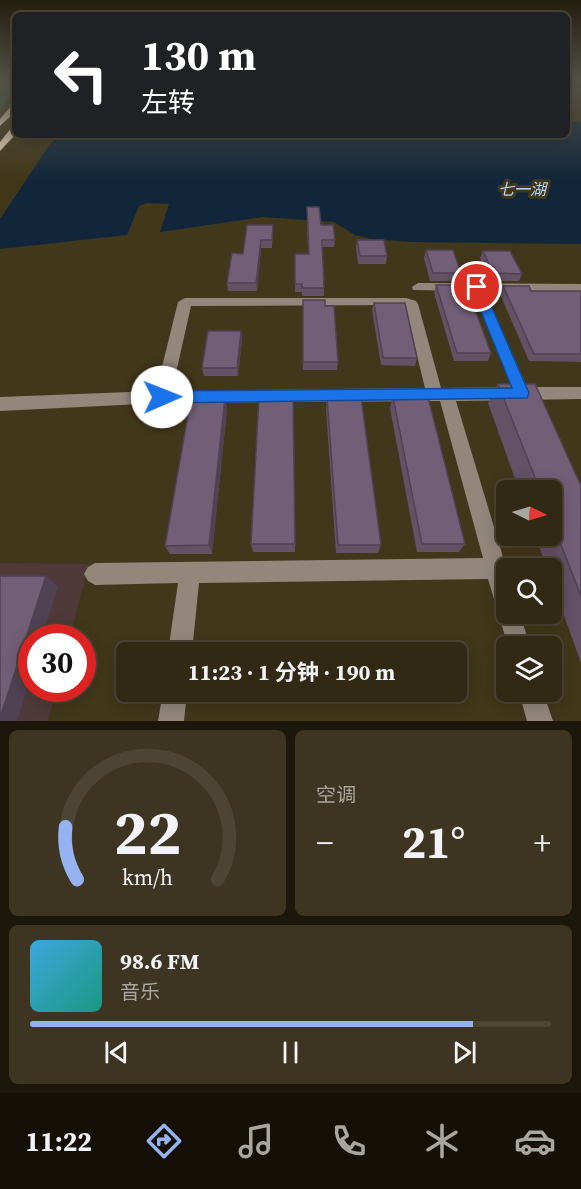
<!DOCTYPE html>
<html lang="zh">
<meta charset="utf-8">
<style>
body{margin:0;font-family:"Source Serif 4","Noto Sans SC",serif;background:#3d3522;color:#f1f3f6;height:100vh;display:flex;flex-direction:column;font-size:22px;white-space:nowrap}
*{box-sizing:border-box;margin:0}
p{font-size:20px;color:#a8a6a0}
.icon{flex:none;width:33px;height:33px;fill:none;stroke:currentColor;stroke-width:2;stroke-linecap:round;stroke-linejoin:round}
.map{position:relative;height:721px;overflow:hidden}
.sheet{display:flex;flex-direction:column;gap:9px;padding:9px;background:#1b170b;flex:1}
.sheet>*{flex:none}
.hud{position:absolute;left:12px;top:12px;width:558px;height:126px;border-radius:9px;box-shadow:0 3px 15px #0003,0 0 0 2px #4c4534;background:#202124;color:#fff;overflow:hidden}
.needle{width:39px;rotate:95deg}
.tools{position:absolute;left:496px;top:480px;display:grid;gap:12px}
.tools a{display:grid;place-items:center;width:66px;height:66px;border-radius:9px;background:#312914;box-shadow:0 3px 15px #0003,0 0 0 2px #4c4534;font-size:30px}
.speed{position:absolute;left:18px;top:624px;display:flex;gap:12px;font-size:30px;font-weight:700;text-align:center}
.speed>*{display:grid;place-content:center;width:78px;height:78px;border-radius:50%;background:#312914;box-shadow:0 3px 15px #0003,0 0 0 2px #4c4534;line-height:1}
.speed .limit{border:9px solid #d22;background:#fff;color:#111}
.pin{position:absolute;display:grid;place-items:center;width:51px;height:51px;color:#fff;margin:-26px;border:3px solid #fff;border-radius:50%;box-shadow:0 2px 6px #0007}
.me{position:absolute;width:66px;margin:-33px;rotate:89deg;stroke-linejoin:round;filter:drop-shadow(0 0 4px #0008)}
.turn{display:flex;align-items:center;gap:21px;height:126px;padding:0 30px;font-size:27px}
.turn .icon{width:78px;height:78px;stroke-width:2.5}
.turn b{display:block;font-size:42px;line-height:51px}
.big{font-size:45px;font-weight:700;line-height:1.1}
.sheet .widget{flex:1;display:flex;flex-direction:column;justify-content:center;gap:9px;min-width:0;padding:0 21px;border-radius:9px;background:#3d3522}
.sheet .dial{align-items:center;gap:0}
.dial svg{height:156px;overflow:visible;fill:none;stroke:#4c4534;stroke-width:7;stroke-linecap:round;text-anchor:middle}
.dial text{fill:#f1f3f6;stroke:none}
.song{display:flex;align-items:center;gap:18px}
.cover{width:72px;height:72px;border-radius:9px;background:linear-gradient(135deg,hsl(200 70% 55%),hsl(170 70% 35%))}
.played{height:6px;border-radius:3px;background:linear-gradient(90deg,#95b2f1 85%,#4c4534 85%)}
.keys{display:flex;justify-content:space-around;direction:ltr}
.heat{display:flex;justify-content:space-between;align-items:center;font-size:33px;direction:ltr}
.sheet .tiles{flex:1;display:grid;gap:9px;grid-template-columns:1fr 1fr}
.widget:last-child{grid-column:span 2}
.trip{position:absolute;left:116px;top:642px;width:351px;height:60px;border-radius:9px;background:#312914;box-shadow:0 3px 15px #0003,0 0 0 2px #4c4534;font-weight:700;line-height:60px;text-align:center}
.dock{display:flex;height:96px;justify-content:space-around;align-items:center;background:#141008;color:#a8a6a0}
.dock .icon{width:42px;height:42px}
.dock .selected{color:#95b2f1}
.dock b{font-size:27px;color:#f1f3f6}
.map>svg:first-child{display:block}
.commercial{fill:#4f3a39}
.green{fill:#384e40}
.water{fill:#11263b}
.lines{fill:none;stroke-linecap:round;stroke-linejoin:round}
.minor{fill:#93877c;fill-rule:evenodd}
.major{fill:#eed6c0;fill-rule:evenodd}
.wall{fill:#635166}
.shaded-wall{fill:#504253}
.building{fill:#735e77;stroke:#504253;stroke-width:1.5}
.route{fill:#1a73e8;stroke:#114b97;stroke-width:1.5}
.labels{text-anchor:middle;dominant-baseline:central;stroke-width:6;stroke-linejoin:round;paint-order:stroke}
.far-water-label{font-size:16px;font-style:italic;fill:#b4d7fa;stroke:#41371a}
</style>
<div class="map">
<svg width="581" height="721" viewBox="0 0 581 721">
<rect width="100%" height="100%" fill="#41371a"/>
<path class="commercial" d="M0 563 89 564 70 637 32 638V688L56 689 48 721H0Z"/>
<path class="green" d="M0 80H15V93L0 110Z"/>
<path class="water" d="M567 120 581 122V244L412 242 372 239 355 235 334 222 263 217 160 232 169 204 147 203 139 206 127 235 0 249V219L48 147 59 135H567Z"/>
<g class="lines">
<path class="minor" d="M418 283 581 284V292H485L527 387H581V399L456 401 507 570V614H520L530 646H508L488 579 199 583 192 652H168L178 583 95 585 88 581 84 574 88 567 95 563 483 558 440 401 162 403 0 411V397L156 391 178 302 185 298H406L416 301 418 304 441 388 512 387 472 291 413 290 412 287ZM401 305 405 307 425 388 172 391 191 306Z
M163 692H187L184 721H158Z
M519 692H543L553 721H527Z"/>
<path class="major" d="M12 105H15V112L0 126V119Z
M12 127H15V135L0 151V142Z"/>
</g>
<path class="wall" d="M307 215 321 225 335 240 334 247H322L324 288V296H302V292H295V254H308Z
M273 225 272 248H261L257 291H228L227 283 243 254Z
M357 240 387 256 386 264H358L356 248Z
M426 250 461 273 459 281H430L424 258Z
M483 251 522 274 519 281H494L491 275H487L480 258Z
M436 285 491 353 488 361H454L434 293Z
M503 286 531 291H581V362L529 361 500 294Z
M303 300 325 306 338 362 337 370H303Z
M374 303 417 358 415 366 381 365 372 310Z
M241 331 242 339 238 376H204L202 368Z
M498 384 581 486V663L552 582V568H547L535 536H552V490H519L488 403Z
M293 397 295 552H253L251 544Z
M393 397 465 544 459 552H417L390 408Z
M225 398 227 409 212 554H170L165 546Z
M327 398 381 545 378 553H336L326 409Z"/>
<path class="shaded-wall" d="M261 240V248L257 291 256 283Z
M241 331 242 339 238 376 237 368Z
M225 398 227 409 212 554 209 545Z
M46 576 58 586 42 638H32V672L17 721H0V718Z"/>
<path class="building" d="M307 207H319L321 225H333L335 240H322L324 288H302V284H295V254H309Z
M247 225H273L272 240H261L256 283H227L232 253 243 254Z
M357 240H384L387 256H360Z
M426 250H453L461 273H433Z
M483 251H510L522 274 497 273 494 267H490Z
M436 285H466L491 353H457Z
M503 286H529L531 291H581V354H534Z
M303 300H325V306H334L338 362H303Z
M374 303H405L417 358H383Z
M208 331H241L237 368H202Z
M498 384H535L581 486V596L552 522V490H540Z
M259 397H293L295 544H251Z
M361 397 381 545H338L327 398Z
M393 397H428L465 544H422Z
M191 398H225L209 545 165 546Z
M0 576H46L0 718Z"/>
<linearGradient id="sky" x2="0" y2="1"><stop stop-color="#241e0e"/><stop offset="0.44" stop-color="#545349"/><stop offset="1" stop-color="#545349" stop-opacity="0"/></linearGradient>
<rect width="581" height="181" fill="url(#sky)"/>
<path class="route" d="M477 283 483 287 529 393 527 398 162 403 157 401 155 397 157 393 162 391 512 388 471 287Z"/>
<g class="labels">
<g class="far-water-label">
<text x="522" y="189">七一湖</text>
</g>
</g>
</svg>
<div class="tools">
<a><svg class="needle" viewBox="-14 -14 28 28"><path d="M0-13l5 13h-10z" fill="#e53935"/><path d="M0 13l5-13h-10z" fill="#a8a6a0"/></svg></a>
<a><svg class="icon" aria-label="search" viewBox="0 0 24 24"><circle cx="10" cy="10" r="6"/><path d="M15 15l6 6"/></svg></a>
<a><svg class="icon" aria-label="layers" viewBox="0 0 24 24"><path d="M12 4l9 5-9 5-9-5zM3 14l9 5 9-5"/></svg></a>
</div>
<div class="speed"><div class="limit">30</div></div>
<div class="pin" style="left:477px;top:287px;background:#d93025"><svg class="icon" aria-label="arrive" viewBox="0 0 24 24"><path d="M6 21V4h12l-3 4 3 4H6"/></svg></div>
<svg class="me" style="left:162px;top:397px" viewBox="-20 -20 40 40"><circle r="19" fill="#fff"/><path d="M0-13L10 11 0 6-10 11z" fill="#1a73e8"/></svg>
<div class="trip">11:23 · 1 分钟 · 190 m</div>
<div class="hud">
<div class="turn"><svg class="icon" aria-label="left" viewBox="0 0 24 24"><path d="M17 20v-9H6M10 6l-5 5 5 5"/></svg><div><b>130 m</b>左转</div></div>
</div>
</div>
<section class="sheet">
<div class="tiles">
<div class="widget dial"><svg viewBox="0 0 100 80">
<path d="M14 69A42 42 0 1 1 86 69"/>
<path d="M14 69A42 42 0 0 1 8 42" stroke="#95b2f1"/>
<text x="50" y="56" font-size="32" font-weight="700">22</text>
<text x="50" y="72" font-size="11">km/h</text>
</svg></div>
<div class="widget"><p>空调</p>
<div class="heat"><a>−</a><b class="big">21°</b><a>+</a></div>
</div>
<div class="widget">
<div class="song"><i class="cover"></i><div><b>98.6 FM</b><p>音乐</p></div></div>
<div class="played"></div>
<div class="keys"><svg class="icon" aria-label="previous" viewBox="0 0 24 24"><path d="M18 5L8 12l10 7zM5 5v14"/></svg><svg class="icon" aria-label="pause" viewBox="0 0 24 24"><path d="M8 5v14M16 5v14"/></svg><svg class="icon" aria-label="next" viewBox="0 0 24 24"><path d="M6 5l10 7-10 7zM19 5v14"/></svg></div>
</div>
</div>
</section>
<nav class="dock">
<b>11:22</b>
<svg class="icon selected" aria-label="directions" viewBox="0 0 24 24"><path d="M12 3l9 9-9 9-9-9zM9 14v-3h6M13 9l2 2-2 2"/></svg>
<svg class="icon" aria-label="music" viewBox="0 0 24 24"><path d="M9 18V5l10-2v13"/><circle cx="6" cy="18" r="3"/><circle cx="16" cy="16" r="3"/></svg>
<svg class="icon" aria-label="phone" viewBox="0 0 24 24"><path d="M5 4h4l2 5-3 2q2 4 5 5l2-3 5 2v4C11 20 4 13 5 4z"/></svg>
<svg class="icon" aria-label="climate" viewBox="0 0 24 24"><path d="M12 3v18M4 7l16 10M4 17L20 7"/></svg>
<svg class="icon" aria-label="car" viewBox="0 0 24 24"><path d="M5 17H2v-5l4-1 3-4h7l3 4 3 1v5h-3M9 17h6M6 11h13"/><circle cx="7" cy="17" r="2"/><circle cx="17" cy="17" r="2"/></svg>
</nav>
